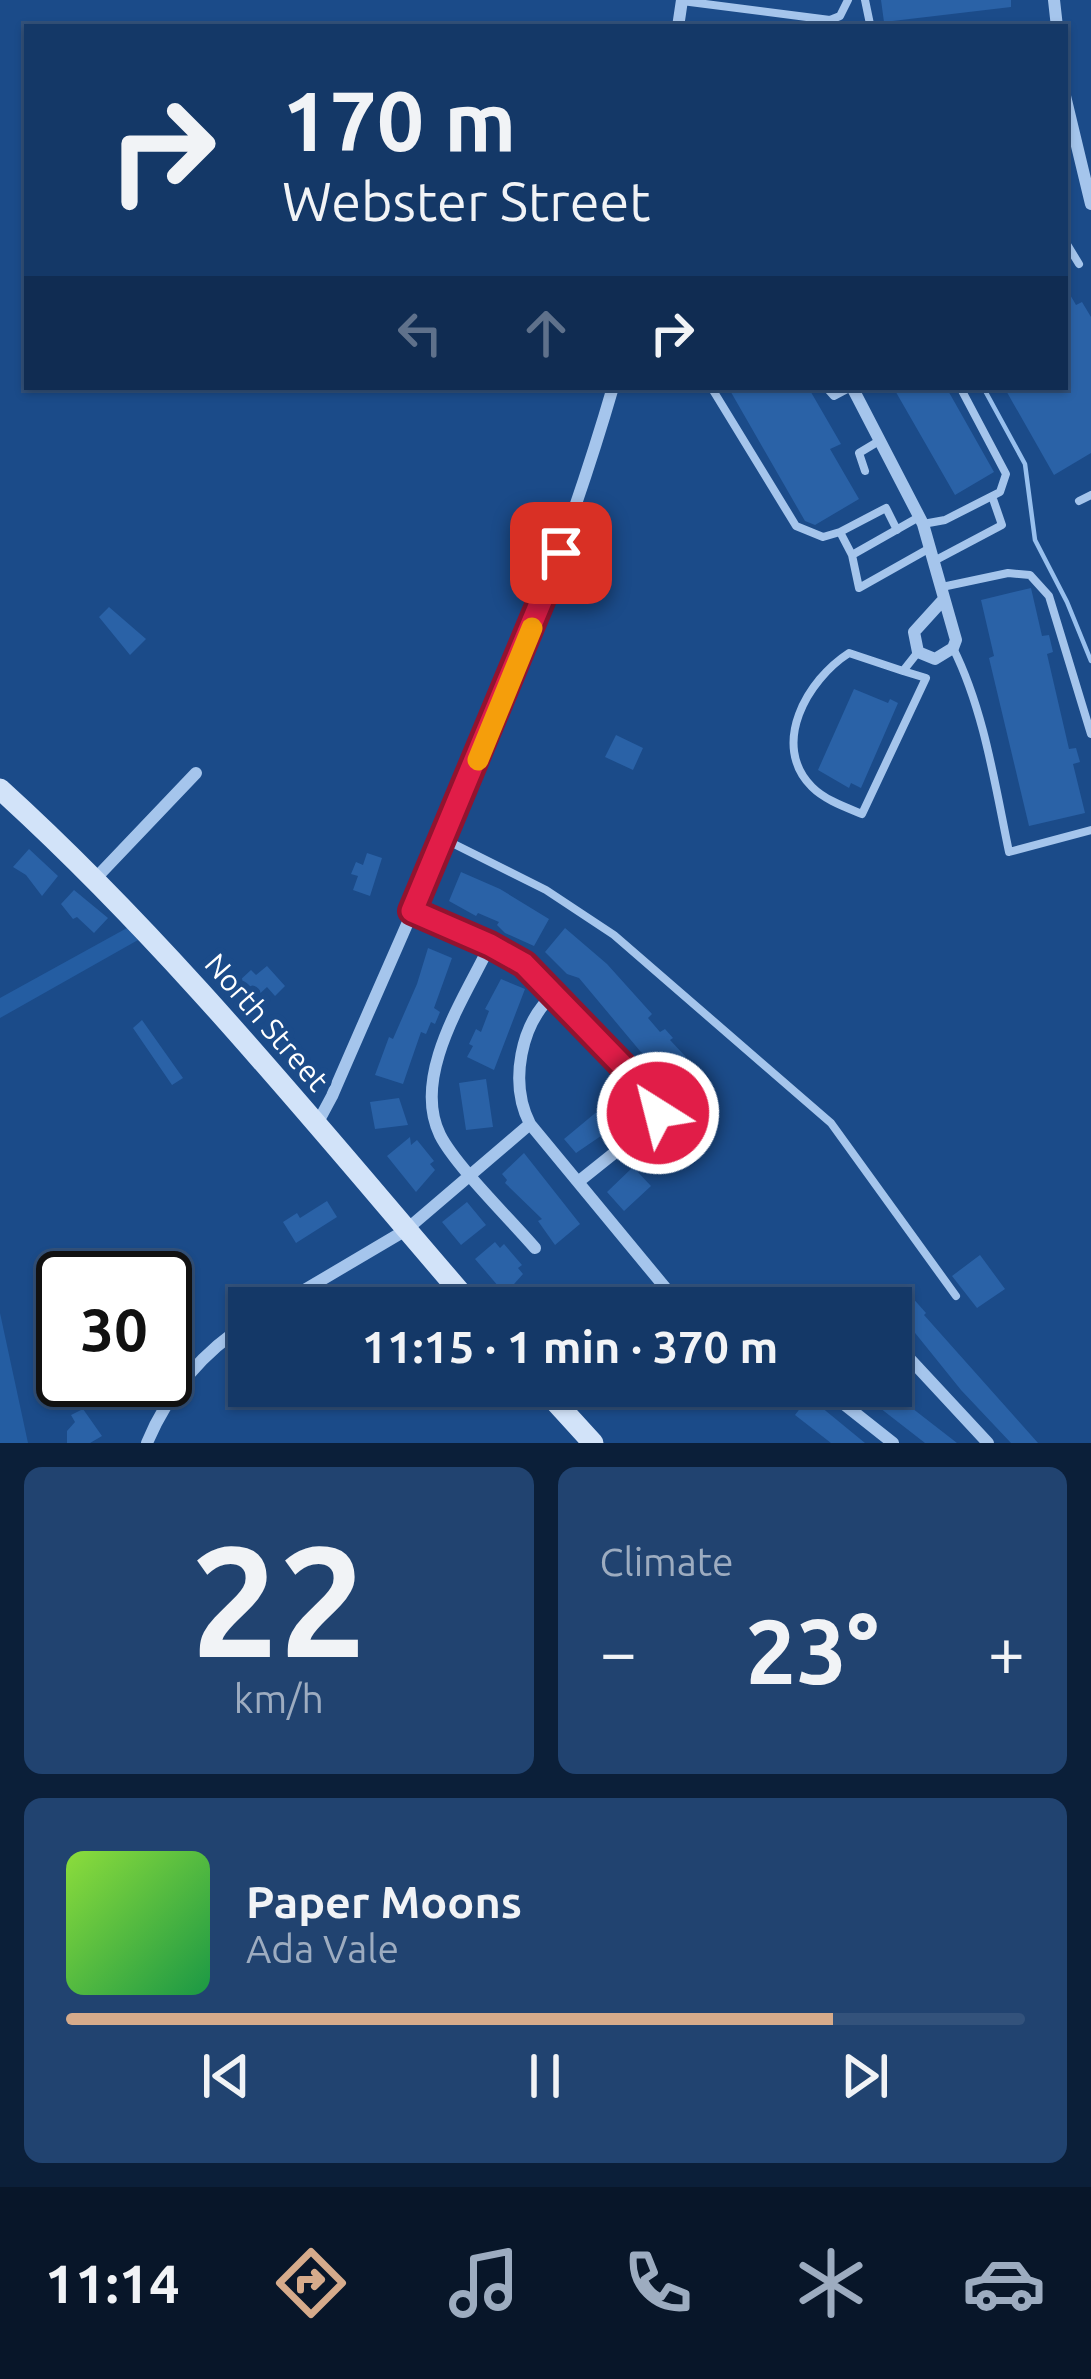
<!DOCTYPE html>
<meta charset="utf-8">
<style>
body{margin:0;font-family:Ubuntu,sans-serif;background:#214370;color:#f1f3f6;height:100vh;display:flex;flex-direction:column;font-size:45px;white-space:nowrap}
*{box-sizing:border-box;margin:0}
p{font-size:39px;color:#9dacc0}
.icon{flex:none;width:66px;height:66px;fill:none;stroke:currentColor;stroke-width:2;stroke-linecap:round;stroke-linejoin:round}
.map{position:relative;height:1443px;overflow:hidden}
.sheet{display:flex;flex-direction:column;gap:24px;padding:24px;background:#0b1f39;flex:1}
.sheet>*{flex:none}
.banner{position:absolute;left:24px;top:24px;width:1044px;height:366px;border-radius:0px;box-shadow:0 3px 9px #0004,0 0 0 3px #33527b;background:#143867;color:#f1f3f6;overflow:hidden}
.speed{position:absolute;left:36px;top:1251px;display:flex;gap:24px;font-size:60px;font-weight:700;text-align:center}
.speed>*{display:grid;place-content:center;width:156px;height:156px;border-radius:50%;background:#143867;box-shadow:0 3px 9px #0004,0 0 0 3px #33527b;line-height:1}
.speed .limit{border:6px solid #111;border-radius:18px;background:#fff;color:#111}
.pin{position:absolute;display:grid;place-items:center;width:102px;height:102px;color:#fff;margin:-51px;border-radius:24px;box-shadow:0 6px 18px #0006}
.me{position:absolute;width:132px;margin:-66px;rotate:324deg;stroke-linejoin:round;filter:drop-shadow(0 0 9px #0008)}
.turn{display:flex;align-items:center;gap:42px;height:252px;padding:0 60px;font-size:54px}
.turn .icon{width:156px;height:156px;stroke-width:2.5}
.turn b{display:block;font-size:84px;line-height:102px}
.lanes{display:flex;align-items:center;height:114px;padding:0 60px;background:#0003;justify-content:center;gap:60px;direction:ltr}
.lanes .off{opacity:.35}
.big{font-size:90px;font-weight:600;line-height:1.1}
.sheet .widget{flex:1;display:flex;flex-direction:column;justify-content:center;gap:18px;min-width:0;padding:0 42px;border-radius:18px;background:#214370}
.sheet .dial{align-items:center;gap:0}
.dial b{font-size:156px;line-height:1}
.song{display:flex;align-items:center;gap:36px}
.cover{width:144px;height:144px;border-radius:18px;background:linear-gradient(135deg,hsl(90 70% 55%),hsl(140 70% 35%))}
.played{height:12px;border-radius:6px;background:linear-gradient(90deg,#d6ab8b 80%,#33527b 80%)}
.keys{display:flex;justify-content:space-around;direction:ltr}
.heat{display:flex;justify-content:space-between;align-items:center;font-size:66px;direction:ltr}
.sheet .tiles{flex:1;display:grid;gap:24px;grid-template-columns:1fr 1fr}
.widget:last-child{grid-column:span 2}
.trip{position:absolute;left:228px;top:1287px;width:684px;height:120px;border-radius:0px;background:#143867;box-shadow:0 3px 9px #0004,0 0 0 3px #33527b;font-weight:600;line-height:120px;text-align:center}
.tabs{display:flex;height:192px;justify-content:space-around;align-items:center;background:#081629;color:#9dacc0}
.tabs .icon{width:84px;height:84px}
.tabs .current{color:#d6ab8b}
.tabs b{font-size:54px;color:#f1f3f6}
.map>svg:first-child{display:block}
.green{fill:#245da2}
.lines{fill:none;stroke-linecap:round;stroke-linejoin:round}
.stream{stroke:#98c0ee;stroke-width:4.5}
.building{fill:#2a62a7}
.lane{stroke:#a5c5ec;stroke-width:8}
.street{stroke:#a5c5ec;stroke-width:12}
.secondary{stroke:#d2e3f9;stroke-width:21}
.route-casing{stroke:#92132f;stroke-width:30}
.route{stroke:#e11d48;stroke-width:21}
.slow{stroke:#f59e0b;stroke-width:21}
.labels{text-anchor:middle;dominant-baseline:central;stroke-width:12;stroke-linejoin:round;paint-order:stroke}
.street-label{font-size:30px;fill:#fff;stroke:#1b4b89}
</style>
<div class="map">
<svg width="1091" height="1443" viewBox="0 0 1091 1443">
<rect width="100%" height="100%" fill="#1b4b89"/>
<path class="green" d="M127 928 138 940 0 1018V998Z
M0 1313 28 1443H0Z"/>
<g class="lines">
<path class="stream" d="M983 387 1025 464 1035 540 1067 602 1091 661"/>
</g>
<path class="building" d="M881 0H1011V7L884 22Z
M1065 286 1076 305 1082 302 1091 317V453L1054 475 1004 387H1065Z
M728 387H808L841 444 830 449 859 499 815 525 805 521Z
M893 387H946L994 472 955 495Z
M1031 588 1042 636 1049 635 1053 652 1047 654 1069 749 1076 748 1080 762 1073 764 1085 813 1029 826 989 658 994 656 981 600Z
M109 607 146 639 130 655 99 617Z
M854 689 888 703 890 699 898 703 861 788 851 783 849 788 818 770Z
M616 735 643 748 633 770 605 757Z
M29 849 58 876 42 896 26 875 13 867Z
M367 853 382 858 370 896 353 890 358 876 351 874 356 862 363 865Z
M461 872 500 889 549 919 534 946 505 933 497 925 499 922 478 913 476 916 449 901Z
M74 890 108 918 94 933 77 917 73 919 61 904Z
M565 928 607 964 652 1014 648 1018 660 1032 665 1029 673 1038 670 1040 686 1057 682 1061 703 1085 682 1105 665 1089 664 1078 656 1070 658 1067 640 1051 579 978 567 974 545 952Z
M428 948 452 958 434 1008 440 1012 435 1024 431 1022 426 1034 421 1032 403 1084 375 1075 389 1037 393 1039 417 984Z
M267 966 285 986 275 996 267 987 254 999 238 982 251 970 256 975Z
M501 979 525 989 494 1070 467 1057 473 1046 469 1044 476 1029 481 1032 489 1011 485 1009Z
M142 1020 183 1078 172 1085 133 1028Z
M486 1079 493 1127 466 1130 459 1083Z
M399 1098 408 1125 375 1129 370 1102Z
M605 1105 615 1117 609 1121 614 1127 576 1153 564 1139Z
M410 1137 411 1145 417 1140 434 1161 430 1164 435 1170 416 1192 387 1156Z
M524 1153 580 1224 555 1245 538 1221 542 1219 505 1183 507 1180 502 1174Z
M633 1167 651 1186 624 1211 607 1192Z
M327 1201 337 1217 296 1243 283 1222 297 1213 300 1218Z
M467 1202 486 1225 461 1245 442 1222Z
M495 1242 500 1248 504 1244 522 1265 518 1268 523 1274 505 1294 475 1259Z
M980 1255 1005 1289 977 1308 952 1276Z
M910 1295 926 1313 924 1315 1038 1443H1011L961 1390 895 1308Z
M869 1386H894L890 1391 957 1443H925L862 1394Z
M808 1398 815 1402 865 1443H831L795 1415Z
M83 1409 102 1436 90 1443H67V1431L75 1422 71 1415Z"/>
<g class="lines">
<path class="lane" d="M865 0 870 24 877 27
M682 1 830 20 840 16 848 0
M1065 241 1079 264
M711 387 796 526 823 537 840 532
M826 387 834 396 851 387
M865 471 859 453 879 441
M1079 501 1091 495
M923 524 945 520 1000 492 1006 474 960 387
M897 530 886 508 840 532 852 555 919 517
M852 555 859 588 930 548
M934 561 1002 525 992 496
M942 587 1008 573 1030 575 1049 596 1091 734
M953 648C984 710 995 785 1009 852L1091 830
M903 671 926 678 862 814C845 807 825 800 812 787 770 745 807 680 849 653L903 671 918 652
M444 839 546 890 614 935 831 1123 956 1296"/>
<path class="street" d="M1054 0 1057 27
M678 27 682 0
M1065 96 1091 204
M852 387 923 524 956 640 953 648 935 659 918 652 914 632 943 600
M95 879 196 773
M412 911 490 945 523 964 655 1100 658 1113 653 1122 578 1182
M490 945C465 997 411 1076 440 1135 455 1165 510 1219 535 1248
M555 993C520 1023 509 1083 530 1124L682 1308
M317 1124 332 1096C433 862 542 632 613 387
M274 1308 406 1230 530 1124
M891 1352 909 1358 988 1443
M770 1386H815
M821 1386 893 1443
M147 1443C167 1394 204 1350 249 1323"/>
<path class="secondary" d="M0 789C174 947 321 1131 474 1308
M541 1386 593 1443"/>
</g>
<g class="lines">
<g class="route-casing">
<path id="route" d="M561 553 412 911 490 945 524 964 653 1097 658 1113"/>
</g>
<use href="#route" class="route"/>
<path class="slow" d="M478 760 532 628"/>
</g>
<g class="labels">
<g class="street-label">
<text transform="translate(267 1022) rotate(49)">North Street</text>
</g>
</g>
</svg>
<div class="speed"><div class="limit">30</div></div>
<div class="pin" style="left:561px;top:553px;background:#d93025"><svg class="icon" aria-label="arrive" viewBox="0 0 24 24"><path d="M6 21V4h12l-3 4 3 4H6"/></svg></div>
<svg class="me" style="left:658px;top:1113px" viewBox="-20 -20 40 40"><circle r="17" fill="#e11d48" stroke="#fff" stroke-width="3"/><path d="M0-11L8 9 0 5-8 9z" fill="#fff"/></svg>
<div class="trip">11:15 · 1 min · 370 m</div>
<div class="banner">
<div class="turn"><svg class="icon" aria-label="right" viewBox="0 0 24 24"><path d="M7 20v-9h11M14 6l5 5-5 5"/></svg><div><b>170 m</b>Webster Street</div></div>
<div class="lanes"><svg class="icon off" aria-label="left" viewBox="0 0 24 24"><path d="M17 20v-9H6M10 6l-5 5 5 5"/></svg><svg class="icon off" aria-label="ahead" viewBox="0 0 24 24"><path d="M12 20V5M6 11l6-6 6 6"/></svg><svg class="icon" aria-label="right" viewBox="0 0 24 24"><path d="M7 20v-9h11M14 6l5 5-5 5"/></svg></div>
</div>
</div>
<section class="sheet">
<div class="tiles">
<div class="widget dial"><b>22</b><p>km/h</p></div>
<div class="widget"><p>Climate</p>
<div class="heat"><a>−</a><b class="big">23°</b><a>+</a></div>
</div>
<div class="widget">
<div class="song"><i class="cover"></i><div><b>Paper Moons</b><p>Ada Vale</p></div></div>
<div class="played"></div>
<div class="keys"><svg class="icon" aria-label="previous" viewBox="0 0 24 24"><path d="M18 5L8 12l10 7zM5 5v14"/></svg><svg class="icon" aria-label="pause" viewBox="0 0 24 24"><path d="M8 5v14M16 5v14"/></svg><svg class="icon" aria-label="next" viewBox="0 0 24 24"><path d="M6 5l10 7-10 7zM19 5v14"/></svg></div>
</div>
</div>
</section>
<nav class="tabs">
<b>11:14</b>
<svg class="icon current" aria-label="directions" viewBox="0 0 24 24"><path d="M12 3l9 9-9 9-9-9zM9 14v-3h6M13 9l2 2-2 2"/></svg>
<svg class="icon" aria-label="music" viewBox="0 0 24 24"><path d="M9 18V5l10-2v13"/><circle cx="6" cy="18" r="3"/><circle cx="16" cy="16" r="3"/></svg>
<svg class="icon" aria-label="phone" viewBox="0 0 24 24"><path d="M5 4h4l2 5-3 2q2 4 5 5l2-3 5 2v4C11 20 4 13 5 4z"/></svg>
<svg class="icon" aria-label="climate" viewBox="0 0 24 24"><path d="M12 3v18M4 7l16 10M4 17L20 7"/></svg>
<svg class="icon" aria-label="car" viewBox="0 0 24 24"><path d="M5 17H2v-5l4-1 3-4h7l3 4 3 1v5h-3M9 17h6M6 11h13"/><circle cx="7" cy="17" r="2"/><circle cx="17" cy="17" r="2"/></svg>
</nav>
